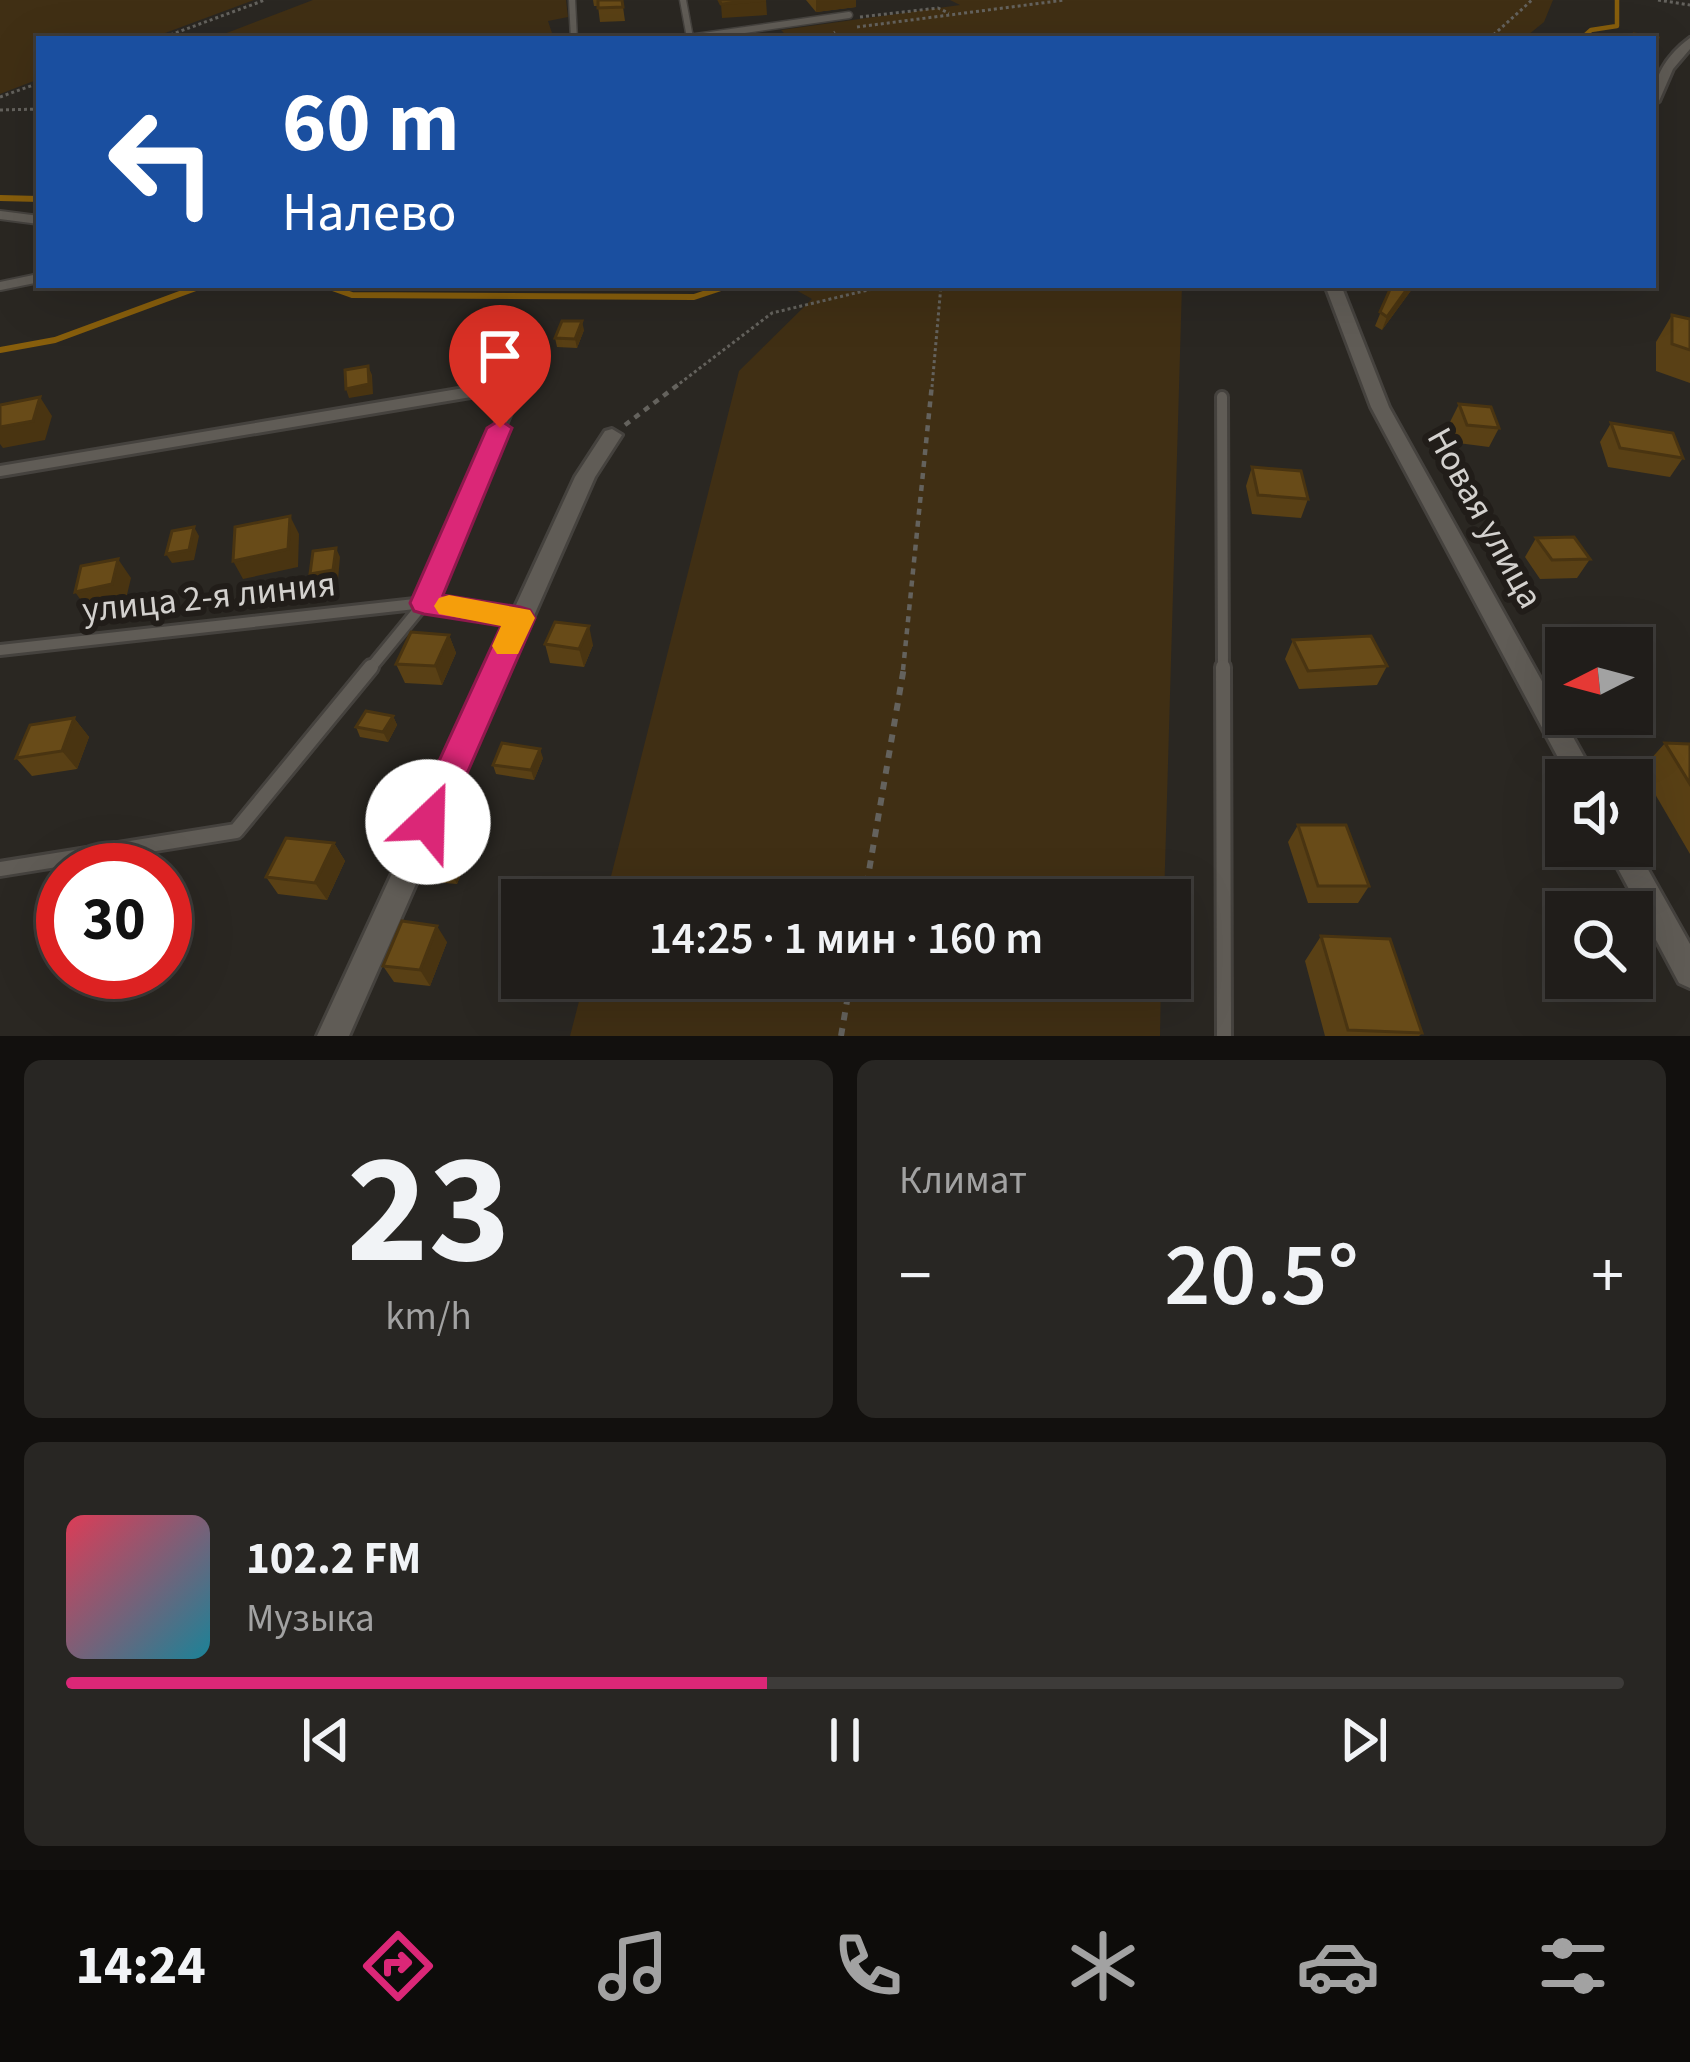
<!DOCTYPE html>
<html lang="ru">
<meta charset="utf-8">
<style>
body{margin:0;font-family:"Source Sans 3",sans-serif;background:#282623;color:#f1f3f6;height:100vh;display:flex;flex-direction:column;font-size:45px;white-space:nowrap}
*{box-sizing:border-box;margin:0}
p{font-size:39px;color:#a2a2a2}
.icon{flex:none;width:66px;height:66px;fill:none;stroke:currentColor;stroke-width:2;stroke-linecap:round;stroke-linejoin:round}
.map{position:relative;height:1036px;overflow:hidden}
.drawer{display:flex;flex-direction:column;gap:24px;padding:24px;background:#12100e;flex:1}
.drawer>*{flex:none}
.guide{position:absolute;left:36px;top:36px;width:1620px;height:252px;border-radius:0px;box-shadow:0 12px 48px #0002,0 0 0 3px #3d3b39;background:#1a4fa0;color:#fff;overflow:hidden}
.needle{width:78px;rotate:264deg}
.fabs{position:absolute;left:1545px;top:627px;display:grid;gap:24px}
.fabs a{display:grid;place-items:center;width:108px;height:108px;border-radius:0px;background:#201d1a;box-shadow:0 12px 48px #0002,0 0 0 3px #3d3b39;font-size:60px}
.speed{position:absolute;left:36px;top:843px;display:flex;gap:24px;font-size:60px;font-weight:700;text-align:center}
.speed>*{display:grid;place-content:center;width:156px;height:156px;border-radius:50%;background:#201d1a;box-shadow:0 12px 48px #0002,0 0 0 3px #3d3b39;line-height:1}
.speed .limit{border:18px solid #d22;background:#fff;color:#111}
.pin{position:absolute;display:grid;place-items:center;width:102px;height:102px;color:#fff;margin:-123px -51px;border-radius:50% 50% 50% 0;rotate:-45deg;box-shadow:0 0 12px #0007}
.pin .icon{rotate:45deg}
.me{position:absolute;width:132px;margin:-66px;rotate:24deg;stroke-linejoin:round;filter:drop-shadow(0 0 9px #0008)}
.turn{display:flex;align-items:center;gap:42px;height:252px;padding:0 48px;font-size:54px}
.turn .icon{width:156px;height:156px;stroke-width:2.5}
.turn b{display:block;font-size:84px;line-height:102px}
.big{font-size:90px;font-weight:600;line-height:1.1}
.drawer .widget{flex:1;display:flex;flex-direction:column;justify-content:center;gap:18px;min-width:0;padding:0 42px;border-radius:18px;background:#282623}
.drawer .dial{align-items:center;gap:0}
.dial b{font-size:156px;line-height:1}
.song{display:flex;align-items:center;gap:36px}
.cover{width:144px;height:144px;border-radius:18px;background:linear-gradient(135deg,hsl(350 70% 55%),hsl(190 70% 35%))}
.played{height:12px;border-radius:6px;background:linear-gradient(90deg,#db2777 45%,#3d3b39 45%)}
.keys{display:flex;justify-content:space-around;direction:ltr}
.heat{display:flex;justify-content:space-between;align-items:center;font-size:66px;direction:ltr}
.drawer .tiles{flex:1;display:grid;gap:24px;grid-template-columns:1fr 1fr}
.widget:last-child{grid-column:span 2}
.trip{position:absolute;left:501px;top:879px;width:690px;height:120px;border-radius:0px;background:#201d1a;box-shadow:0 12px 48px #0002,0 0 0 3px #3d3b39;font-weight:600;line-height:120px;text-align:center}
.tabs{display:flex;height:192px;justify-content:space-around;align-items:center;background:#0d0c0a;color:#a2a2a2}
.tabs .icon{width:84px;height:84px}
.tabs .current{color:#db2777}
.tabs b{font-size:54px;color:#f1f3f6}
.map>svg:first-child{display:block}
.green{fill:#402f14}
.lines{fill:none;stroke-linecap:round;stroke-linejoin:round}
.stream-far1{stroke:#875e0c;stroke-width:4.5}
.stream{stroke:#875e0c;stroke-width:6}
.service-far3-casing{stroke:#45423e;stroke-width:9}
.service-far2-casing{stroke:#45423e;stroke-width:12}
.service-far1-casing{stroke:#45423e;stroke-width:16}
.service-casing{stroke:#45423e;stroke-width:20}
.minor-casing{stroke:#45423e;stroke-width:6}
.path-far2{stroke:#64625d;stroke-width:3;stroke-dasharray:3 3;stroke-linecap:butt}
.path-far1{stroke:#64625d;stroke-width:4.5;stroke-dasharray:6 6;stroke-linecap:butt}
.path{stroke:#64625d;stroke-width:6;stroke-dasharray:8 8;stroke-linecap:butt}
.service-far3{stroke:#605c56;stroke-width:6}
.service-far2{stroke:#605c56;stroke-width:8}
.service-far1{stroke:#605c56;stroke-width:10}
.service{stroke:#605c56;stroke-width:14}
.minor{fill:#605c56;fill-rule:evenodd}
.wall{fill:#594015}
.shaded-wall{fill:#493411}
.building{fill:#684b18;stroke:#493411;stroke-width:3}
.route{fill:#db2777;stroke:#8e194d;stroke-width:3}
.slow{fill:#f59e0b}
.labels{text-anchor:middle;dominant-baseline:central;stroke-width:12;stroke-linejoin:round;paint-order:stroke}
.street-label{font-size:36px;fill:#d3d1ce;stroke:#211d19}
</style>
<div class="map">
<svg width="1690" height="1036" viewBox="0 0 1690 1036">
<rect width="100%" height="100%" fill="#2a2722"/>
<path class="green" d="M0 0H254L149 39H39V79L0 94Z
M313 0H566L568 17 548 21 554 39H211Z
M950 0H1553L1544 22 1523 39H790L781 30 960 5Z
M787 285H1182L1164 900H605L739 371 812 299Z
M585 978H1161L1160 1036H570Z"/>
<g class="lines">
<path class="stream-far1" d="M1581 39 1591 30 1617 26V0"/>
<path class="stream" d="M0 198 39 199
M148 285H161
M324 285 352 295 694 297 730 285
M0 350 55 340 204 285"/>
<g class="service-far3-casing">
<path id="service-far3" d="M572 0 574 39
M683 0 690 38
M682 39 849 15"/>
</g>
<g class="service-far2-casing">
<path id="service-far2" d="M0 215 39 220
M0 286 39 278
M501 387 518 384"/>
</g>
<g class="service-far1-casing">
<path id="service-far1" d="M1222 397 1223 670
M0 471 518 384
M0 650 424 603 520 618
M369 670 424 603 518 384"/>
</g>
<g class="service-casing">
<path id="service" d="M1223 667 1224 1036
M0 869 236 831 371 667"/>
</g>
<g class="minor-casing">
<path id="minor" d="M1690 38V49L1673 69 1659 101 1653 105C1653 76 1667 55 1690 38Z
M1325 285H1341L1389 407 1597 780H1570L1371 407Z
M612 429 622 435 595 477 349 1036H317L575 477 605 431Z
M1632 841 1690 944V988L1679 983 1606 846H1632Z"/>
</g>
<path class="path-far2" d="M1658 0 1690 5
M860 17 938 8 949 13
M857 27 1065 0
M159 39 265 0
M824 39 835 32
M1489 39 1532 0
M0 97 39 83
M0 110 39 109
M675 387 772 313 889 285
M932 387 941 285"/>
<path class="path-far1" d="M625 425 679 384
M903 670 932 384"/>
<path class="path" d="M864 900 904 667
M841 1036 851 978"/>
<use href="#service-far3" class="service-far3"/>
<use href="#service-far2" class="service-far2"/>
<use href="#service-far1" class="service-far1"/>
<use href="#service" class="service"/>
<use href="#minor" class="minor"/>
</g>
<path class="wall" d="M593 0H622L625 21 600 22 598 6H594Z
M806 0H856V7L816 12Z
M1392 285H1415L1382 330 1375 326Z
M1672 315 1690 319V383L1656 371V342Z
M584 330 577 348 557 347 555 338Z
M1459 404 1499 428 1489 447 1458 443 1450 422Z
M1611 423 1683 458 1670 477 1608 467 1600 442Z
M1252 467 1308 499 1301 518 1252 514 1246 486Z
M1536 538 1590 559 1577 578 1540 579 1525 557Z
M449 635 456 653 442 685 405 683 396 664Z
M1293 640 1387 666 1377 685 1299 689 1285 659Z
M545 644 593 645 584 667 550 663Z
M393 716 397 725 388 742 360 737 356 727Z
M74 718 89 737 77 769 32 776 16 758Z
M1665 743 1690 744V854L1641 770Z
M543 758 534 780 496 774 493 765Z
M466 824 474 841 457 884 423 881 414 863Z
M1298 825 1369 886 1358 903H1308L1288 842Z
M334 843 345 861 327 900 278 894 266 877Z
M1321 936 1422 1033 1419 1036H1325L1305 961Z
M447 942 430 986 394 982 383 966Z"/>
<path class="shaded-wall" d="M766 0 767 15 722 18 721 4Z
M816 0H856V7L816 12Z
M1410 285H1415L1382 330 1387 317Z
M582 321 584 330 577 348 575 339Z
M368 366 372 375 373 394 349 398 346 389Z
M40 397 52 416 45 440 3 448 0 444V427Z
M290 516 299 534 298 567 243 579 233 561Z
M194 527 199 536 194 560 172 563 166 554Z
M336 548 340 557 338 580 315 584 310 574Z
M118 559 131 578 125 603 88 610 75 592Z
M589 626 593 645 584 667 579 649Z
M449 635 456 653 442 685 435 666Z
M393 716 397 725 388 742 383 732Z
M74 718 89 737 77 769 62 751Z
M540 749 543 758 534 780 531 770Z
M466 824 474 841 457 884 449 867Z
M334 843 345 861 327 900 315 883Z
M437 926 447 942 430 986 420 970Z"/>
<path class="building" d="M598 0H622L623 7 598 8Z
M719 0H766L721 4Z
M1634 34 1658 38 1653 47V39H1632Z
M1392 285H1410L1387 317 1380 312Z
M1672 315 1690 319V350L1672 344Z
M562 321H582L575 339 555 338Z
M368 366 369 384 346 389 345 370Z
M40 397 33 421 0 427V405Z
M1459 404 1491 407 1499 428 1467 425Z
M1611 423 1673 433 1683 458 1620 448Z
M1252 467 1301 471 1308 499 1258 495Z
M290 516 288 549 233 561 235 527Z
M194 527 189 550 166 554 172 531Z
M1574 537 1590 559 1552 560 1536 538Z
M336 548 333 570 310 574 313 551Z
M118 559 112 584 75 592 81 566Z
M555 622 589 626 579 649 545 644Z
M411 632 449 635 435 666 396 664Z
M1371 636 1387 666 1308 671 1293 640Z
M366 711 393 716 383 732 356 727Z
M74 718 62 751 16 758 30 725Z
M502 743 540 749 531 770 493 765Z
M1665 743 1690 744V784Z
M433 820 466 824 449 867 414 863Z
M1298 825H1346L1369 886H1318Z
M286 838 334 843 315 883 266 877Z
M402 921 437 926 420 970 383 966Z
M1321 936 1390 939 1422 1033 1348 1030Z"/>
<path class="route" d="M500 420 512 428 443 595 520 607 530 610 535 618 441 833 428 838 416 833 411 822 501 626 424 614 414 611 410 603 487 428Z"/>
<path class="slow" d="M449 595 530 610 535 618 518 654H497L492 646 501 626 439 614 434 606 439 598Z"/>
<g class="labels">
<g class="street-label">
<text transform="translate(1485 518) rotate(61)">Новая улица</text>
<text transform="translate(209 597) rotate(-6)">улица 2-я линия</text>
</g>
</g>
</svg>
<div class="fabs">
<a><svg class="needle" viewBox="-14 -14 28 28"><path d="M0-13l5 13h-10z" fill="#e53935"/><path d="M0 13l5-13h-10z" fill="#a2a2a2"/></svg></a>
<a><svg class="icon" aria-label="sound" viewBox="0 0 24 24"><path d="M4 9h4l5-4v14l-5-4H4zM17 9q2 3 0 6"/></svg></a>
<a><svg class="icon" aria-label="search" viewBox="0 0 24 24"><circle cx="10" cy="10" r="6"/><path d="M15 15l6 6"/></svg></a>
</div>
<div class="speed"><div class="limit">30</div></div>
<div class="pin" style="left:500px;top:428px;background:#d93025"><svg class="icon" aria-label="arrive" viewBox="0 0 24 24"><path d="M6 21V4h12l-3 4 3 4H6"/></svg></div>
<svg class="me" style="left:428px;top:822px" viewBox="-20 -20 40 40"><circle r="19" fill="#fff"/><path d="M0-13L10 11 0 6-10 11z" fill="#db2777"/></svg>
<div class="trip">14:25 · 1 мин · 160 m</div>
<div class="guide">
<div class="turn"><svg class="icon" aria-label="left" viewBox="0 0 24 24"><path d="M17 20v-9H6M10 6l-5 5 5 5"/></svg><div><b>60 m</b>Налево</div></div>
</div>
</div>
<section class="drawer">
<div class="tiles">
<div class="widget dial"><b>23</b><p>km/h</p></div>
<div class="widget"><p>Климат</p>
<div class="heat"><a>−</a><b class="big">20.5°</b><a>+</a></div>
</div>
<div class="widget">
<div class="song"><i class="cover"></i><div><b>102.2 FM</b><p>Музыка</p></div></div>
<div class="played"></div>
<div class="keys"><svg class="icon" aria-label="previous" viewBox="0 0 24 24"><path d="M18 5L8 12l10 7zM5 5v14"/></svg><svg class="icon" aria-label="pause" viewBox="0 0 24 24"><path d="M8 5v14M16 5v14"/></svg><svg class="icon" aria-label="next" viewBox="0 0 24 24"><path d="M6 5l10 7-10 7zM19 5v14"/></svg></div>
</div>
</div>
</section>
<nav class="tabs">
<b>14:24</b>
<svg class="icon current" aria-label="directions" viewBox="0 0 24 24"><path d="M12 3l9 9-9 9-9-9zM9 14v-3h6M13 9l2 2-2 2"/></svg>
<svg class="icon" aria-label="music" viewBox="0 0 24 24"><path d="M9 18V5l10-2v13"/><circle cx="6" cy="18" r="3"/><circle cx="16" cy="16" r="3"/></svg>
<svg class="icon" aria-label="phone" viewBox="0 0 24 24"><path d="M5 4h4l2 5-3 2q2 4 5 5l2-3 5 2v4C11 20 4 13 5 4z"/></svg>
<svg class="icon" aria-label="climate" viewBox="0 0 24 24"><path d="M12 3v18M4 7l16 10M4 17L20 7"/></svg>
<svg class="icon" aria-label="car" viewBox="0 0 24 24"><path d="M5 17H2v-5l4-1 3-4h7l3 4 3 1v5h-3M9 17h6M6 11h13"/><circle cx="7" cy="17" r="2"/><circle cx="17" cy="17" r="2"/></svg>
<svg class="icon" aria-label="filters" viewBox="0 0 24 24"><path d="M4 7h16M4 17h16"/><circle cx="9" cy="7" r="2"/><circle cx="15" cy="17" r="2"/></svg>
</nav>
